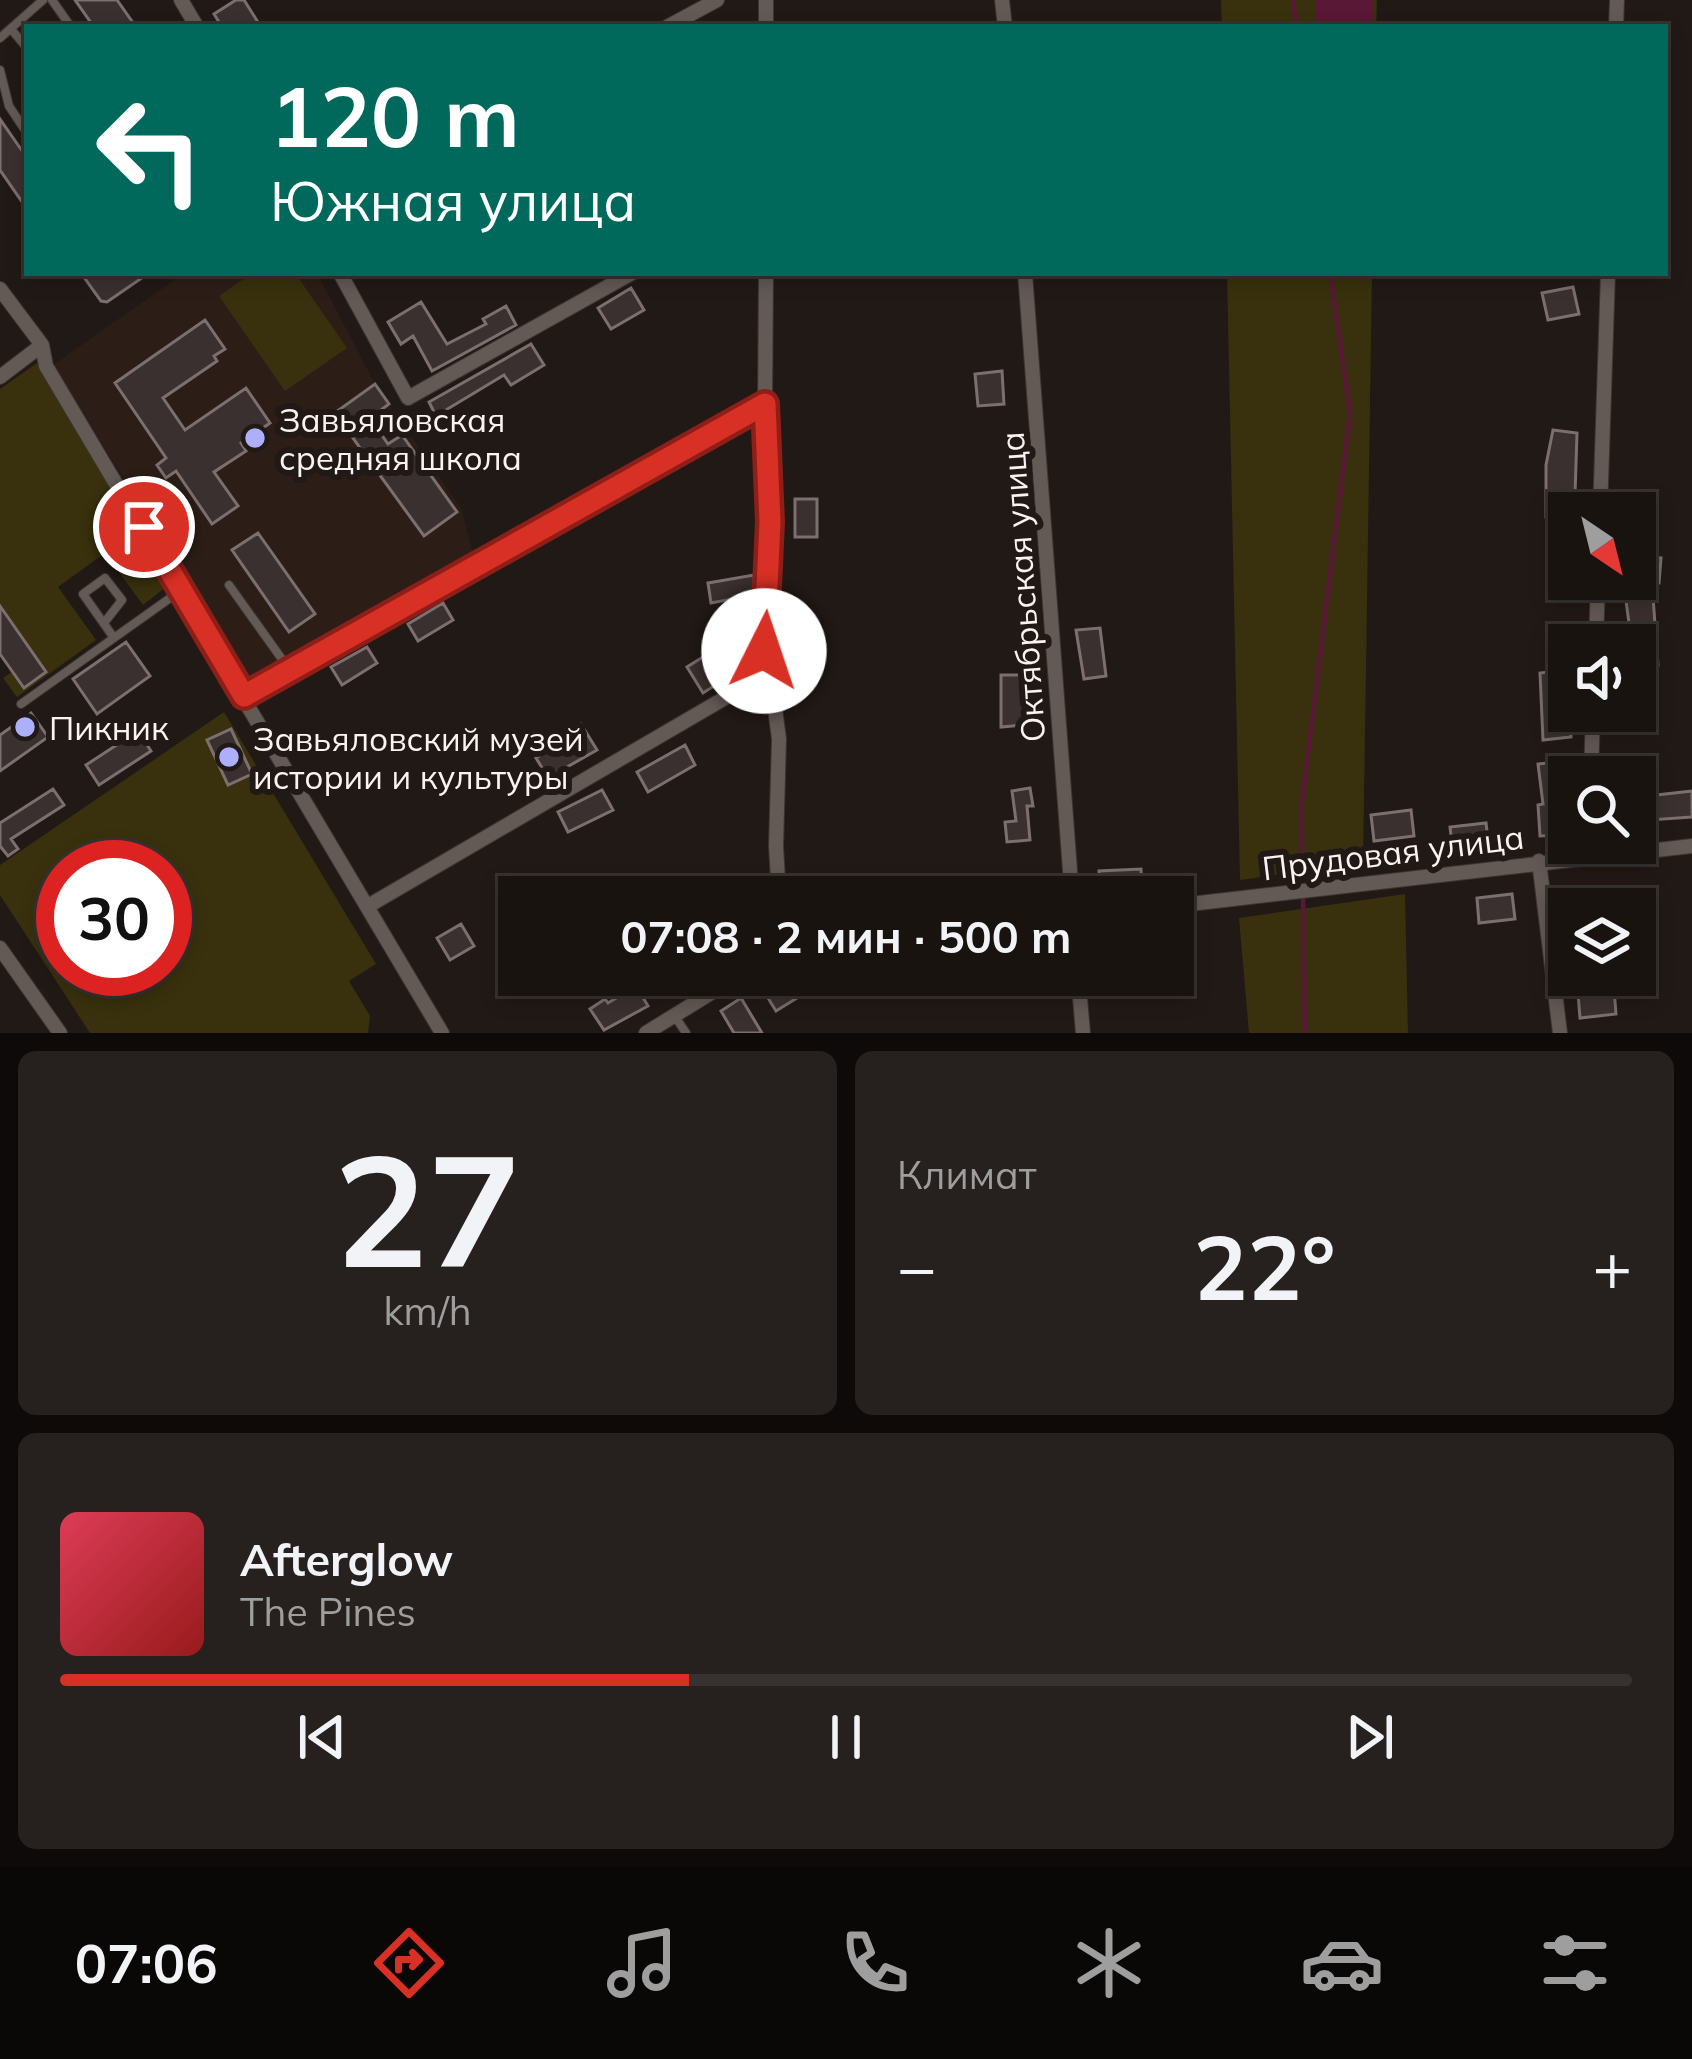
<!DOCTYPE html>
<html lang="ru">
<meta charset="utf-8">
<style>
body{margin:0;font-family:Mulish,sans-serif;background:#26201e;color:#f1f3f6;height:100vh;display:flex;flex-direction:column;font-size:45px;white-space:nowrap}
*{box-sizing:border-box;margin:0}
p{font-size:39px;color:#9f9e9f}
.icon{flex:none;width:66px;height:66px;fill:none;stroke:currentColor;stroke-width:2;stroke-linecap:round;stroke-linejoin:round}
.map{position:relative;height:1033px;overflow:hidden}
.panel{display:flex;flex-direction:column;gap:18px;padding:18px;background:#0e0a09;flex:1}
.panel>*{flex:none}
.banner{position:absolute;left:24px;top:24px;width:1644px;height:252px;border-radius:0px;box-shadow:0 6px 18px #0003,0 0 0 3px #373230;background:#00695c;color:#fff;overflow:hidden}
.needle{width:78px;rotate:145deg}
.buttons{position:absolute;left:1548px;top:492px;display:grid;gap:24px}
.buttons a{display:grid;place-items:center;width:108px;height:108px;border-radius:0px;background:#191310;box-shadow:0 6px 18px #0003,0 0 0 3px #373230;font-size:60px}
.speed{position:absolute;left:36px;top:840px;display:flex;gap:24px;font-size:60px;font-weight:700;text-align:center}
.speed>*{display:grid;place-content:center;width:156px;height:156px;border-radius:50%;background:#191310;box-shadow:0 6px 18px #0003,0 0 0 3px #373230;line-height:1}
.speed .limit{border:18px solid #d22;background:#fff;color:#111}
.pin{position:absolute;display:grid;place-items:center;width:102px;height:102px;color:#fff;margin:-51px;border:6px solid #fff;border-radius:50%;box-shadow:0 3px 12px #0007}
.me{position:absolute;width:132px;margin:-66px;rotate:4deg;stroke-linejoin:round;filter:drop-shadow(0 0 9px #0008)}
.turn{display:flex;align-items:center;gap:42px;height:252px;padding:0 48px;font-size:54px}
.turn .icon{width:156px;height:156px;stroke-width:2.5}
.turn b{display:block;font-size:84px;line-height:102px}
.big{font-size:90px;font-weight:700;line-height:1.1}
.panel .card{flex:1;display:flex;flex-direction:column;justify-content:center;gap:18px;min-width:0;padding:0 42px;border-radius:18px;background:#26201e}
.panel .dial{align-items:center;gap:0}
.dial b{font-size:156px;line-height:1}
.song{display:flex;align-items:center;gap:36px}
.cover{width:144px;height:144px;border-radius:18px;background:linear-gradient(135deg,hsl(350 70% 55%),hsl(0 70% 35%))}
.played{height:12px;border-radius:6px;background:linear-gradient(90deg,#d93025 40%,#373230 40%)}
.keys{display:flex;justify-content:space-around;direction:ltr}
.heat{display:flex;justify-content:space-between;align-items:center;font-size:66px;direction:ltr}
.panel .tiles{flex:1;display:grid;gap:18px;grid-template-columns:1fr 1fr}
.card:last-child{grid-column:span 2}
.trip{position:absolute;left:498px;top:876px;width:696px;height:120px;border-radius:0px;background:#191310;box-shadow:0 6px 18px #0003,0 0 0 3px #373230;font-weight:700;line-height:120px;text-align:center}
.dock{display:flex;height:192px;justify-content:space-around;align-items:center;background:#0a0806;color:#9f9e9f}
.dock .icon{width:84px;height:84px}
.dock .selected{color:#d93025}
.dock b{font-size:54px;color:#f1f3f6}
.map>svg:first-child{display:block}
.built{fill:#2c1e17}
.green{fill:#39310d;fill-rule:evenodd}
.water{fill:#591835}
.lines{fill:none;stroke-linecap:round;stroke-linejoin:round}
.stream{stroke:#591835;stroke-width:4.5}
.building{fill:#3a302f;stroke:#7b6f6f;stroke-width:3}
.service-casing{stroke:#3b3533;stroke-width:10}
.minor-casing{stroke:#3b3533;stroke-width:16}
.service{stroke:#635955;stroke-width:8}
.minor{stroke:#635955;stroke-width:14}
.route-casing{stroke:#8d1f18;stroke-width:30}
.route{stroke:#d93025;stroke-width:21}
.poi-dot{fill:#adaffb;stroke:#211915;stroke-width:4.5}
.labels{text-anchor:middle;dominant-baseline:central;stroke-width:12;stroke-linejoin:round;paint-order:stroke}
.poi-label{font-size:33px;fill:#f9f3f1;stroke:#211915;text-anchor:start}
.street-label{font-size:33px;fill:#f9f3f1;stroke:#211915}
</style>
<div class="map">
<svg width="1692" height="1033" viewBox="0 0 1692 1033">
<rect width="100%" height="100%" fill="#211915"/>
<path class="built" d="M184 273H317L375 384 461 508 473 554 250 682 53 365Z"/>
<path class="green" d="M1221 0H1377L1376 27H1222Z
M252 273H295L347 348 285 391 219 296Z
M1227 273H1372L1363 863 1240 880Z
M37 363 171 583 143 605 105 553 58 587 96 640 17 697 3 678 12 672 24 687 46 671 4 612 0 614V389Z
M224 712 376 964 349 981 370 1016 368 1033H90L0 895V865ZM63 867H165V969H63Z
M1405 894 1408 1033H1249L1239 918Z"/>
<path class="water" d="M1315 0H1374L1373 27H1315Z"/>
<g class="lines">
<path class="stream" d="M1293 0 1296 27
M1302 874 1301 810 1350 413 1330 273
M1303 899 1305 1033"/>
</g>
<path class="building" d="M75 0H117L136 27H94Z
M236 0H244L261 27H222L214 14Z
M0 119 27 158V209L0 170Z
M81 273H149L107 302 101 301Z
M1573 287 1579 314 1548 320 1542 293Z
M631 288 644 310 611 329 598 308Z
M421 302 447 344 486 324 483 319 506 306 516 325 432 371 413 336 401 344 388 322Z
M205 320 225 349 214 356 217 361 163 398 185 430 246 388 270 423 241 443 246 451 214 472 238 506 212 524 176 471 166 478 157 465 166 458 115 383Z
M531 344 544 365 511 385 504 375 436 416 429 402Z
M1002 371 1004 404 978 406 975 374Z
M375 384 389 404 370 418 388 444 402 435 457 512 424 536 345 427 333 436 322 422Z
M1553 430 1577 433 1575 495H1570V502H1575L1574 513H1569V519L1546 517V465Z
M795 499H817V537H795Z
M258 533 315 614 289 632 232 550Z
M1635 557 1661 558 1659 583H1652L1658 665 1635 668 1626 601 1630 600 1631 579H1635Z
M754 575V595L711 603 708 583Z
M443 603 453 620 418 641 408 624Z
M0 606 46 672 24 688 0 654Z
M1100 628 1106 676 1084 679 1076 630Z
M740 639 751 656V662L703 693 687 667 706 655 709 659Z
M126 642 150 676 97 714 73 679Z
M367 647 377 663 342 685 331 667Z
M1567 670 1571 737 1543 740 1540 673Z
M1001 675H1024L1025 725 1001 727Z
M31 713 48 737 0 771V735Z
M581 724 597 750 567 767 570 772 552 784 536 758 566 740 562 735Z
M231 729 252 774 228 785 207 740Z
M138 731 151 751 99 785 86 765Z
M685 745 695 765 648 792 637 772Z
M1566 761 1567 835 1540 836 1538 805 1543 804 1538 764Z
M1652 762 1656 795 1692 791V817L1635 821V777H1626L1624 765Z
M1030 788 1033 806H1027L1030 840 1007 842 1005 822 1016 821 1012 791Z
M53 789 64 805 11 839 18 849 8 856 0 846V823Z
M602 790 613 810 568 832 558 812Z
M1411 810 1414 836 1374 841 1371 815Z
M1486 823 1489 848 1453 852 1450 827Z
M1141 869 1142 894 1101 896 1099 871Z
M1609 887 1611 909H1575L1573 891Z
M1512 894 1515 919 1479 923 1477 898Z
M461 924 474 946 450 960 437 938Z
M777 975H794L805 993 776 1011 760 985Z
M636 986 648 1006 604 1030 590 1009 605 999 608 1003Z
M1614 989 1616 1014 1580 1018 1578 993Z
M741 998 762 1033H734L721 1011Z"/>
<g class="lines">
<g class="service-casing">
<path id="service" d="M52 0 71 27
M11 29 27 48
M0 38 43 0
M0 70 9 106 27 133
M229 585 289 669
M104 623 122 600 105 578 83 594 114 638
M21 704 180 591
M674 1015 686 1033"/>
</g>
<g class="minor-casing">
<path id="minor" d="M181 0 197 27
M766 0V27
M1002 0 1005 27
M667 27 717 0
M1616 27 1617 0
M340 273 408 398 632 273
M766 273 765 404 770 522 761 677 774 701 779 739 776 846 779 897
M1025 273 1072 897
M0 289 42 345 46 366 442 1033
M0 377 42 345
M1600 513 1608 273
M1596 645 1598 579
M244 696 765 404
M1591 777 1593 711
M1539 861 1560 1033
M368 906 761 677
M1173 906 1692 846
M0 948 60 1033
M1078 975 1083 1033
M646 1033 740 975"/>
</g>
<use href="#service" class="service"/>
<use href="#minor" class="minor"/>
</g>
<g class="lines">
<g class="route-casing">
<path id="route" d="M144 527 244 696 765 404 770 522 764 651"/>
</g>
<use href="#route" class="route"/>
</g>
<g class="poi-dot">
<circle cx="255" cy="438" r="12"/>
<circle cx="25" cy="727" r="12"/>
<circle cx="229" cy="757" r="12"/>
</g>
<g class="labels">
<g class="poi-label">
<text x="279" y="419">Завьяловская<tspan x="279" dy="38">средняя школа</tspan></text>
<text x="49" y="727">Пикник</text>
<text x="253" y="738">Завьяловский музей<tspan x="253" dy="38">истории и культуры</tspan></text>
</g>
<g class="street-label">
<text transform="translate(1022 587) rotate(-94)">Октябрьская улица</text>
<text transform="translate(1393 852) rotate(-7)">Прудовая улица</text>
</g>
</g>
</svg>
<div class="buttons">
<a><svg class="needle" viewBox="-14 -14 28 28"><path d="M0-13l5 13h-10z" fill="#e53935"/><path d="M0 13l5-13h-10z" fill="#9f9e9f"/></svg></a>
<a><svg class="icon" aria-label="sound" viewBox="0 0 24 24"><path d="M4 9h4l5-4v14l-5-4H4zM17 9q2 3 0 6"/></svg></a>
<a><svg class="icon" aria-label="search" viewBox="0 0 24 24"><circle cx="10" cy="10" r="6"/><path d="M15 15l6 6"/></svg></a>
<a><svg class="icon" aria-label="layers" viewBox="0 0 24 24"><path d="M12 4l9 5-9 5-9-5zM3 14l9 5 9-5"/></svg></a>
</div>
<div class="speed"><div class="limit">30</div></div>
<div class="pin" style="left:144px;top:527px;background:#d93025"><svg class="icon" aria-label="arrive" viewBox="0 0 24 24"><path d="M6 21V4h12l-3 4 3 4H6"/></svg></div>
<svg class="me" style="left:764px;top:651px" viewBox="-20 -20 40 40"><circle r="19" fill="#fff"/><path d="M0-13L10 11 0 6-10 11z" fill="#d93025"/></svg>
<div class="trip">07:08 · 2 мин · 500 m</div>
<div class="banner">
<div class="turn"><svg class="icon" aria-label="left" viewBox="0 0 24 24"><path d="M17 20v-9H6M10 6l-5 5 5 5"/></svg><div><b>120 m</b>Южная улица</div></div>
</div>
</div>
<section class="panel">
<div class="tiles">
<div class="card dial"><b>27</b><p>km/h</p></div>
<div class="card"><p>Климат</p>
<div class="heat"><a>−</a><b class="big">22°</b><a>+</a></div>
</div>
<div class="card">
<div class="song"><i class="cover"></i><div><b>Afterglow</b><p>The Pines</p></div></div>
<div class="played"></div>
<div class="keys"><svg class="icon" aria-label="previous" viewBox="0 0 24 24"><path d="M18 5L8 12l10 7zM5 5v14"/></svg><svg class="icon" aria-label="pause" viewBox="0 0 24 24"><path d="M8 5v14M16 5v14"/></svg><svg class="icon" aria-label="next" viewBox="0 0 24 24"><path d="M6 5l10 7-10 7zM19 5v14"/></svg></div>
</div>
</div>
</section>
<nav class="dock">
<b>07:06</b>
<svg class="icon selected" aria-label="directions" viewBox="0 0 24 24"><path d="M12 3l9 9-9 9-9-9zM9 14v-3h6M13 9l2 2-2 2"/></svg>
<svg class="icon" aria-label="music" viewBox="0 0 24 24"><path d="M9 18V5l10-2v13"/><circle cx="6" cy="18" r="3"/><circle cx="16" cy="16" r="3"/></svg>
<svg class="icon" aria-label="phone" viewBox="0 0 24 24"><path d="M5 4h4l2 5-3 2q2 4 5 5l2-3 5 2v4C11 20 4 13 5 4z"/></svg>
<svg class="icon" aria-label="climate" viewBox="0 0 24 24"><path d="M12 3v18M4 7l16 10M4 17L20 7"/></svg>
<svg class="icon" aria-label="car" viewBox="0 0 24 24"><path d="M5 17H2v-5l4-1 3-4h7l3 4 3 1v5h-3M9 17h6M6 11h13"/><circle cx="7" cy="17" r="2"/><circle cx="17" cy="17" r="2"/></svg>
<svg class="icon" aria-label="filters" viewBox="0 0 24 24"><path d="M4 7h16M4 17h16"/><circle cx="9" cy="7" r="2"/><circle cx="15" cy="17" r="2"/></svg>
</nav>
